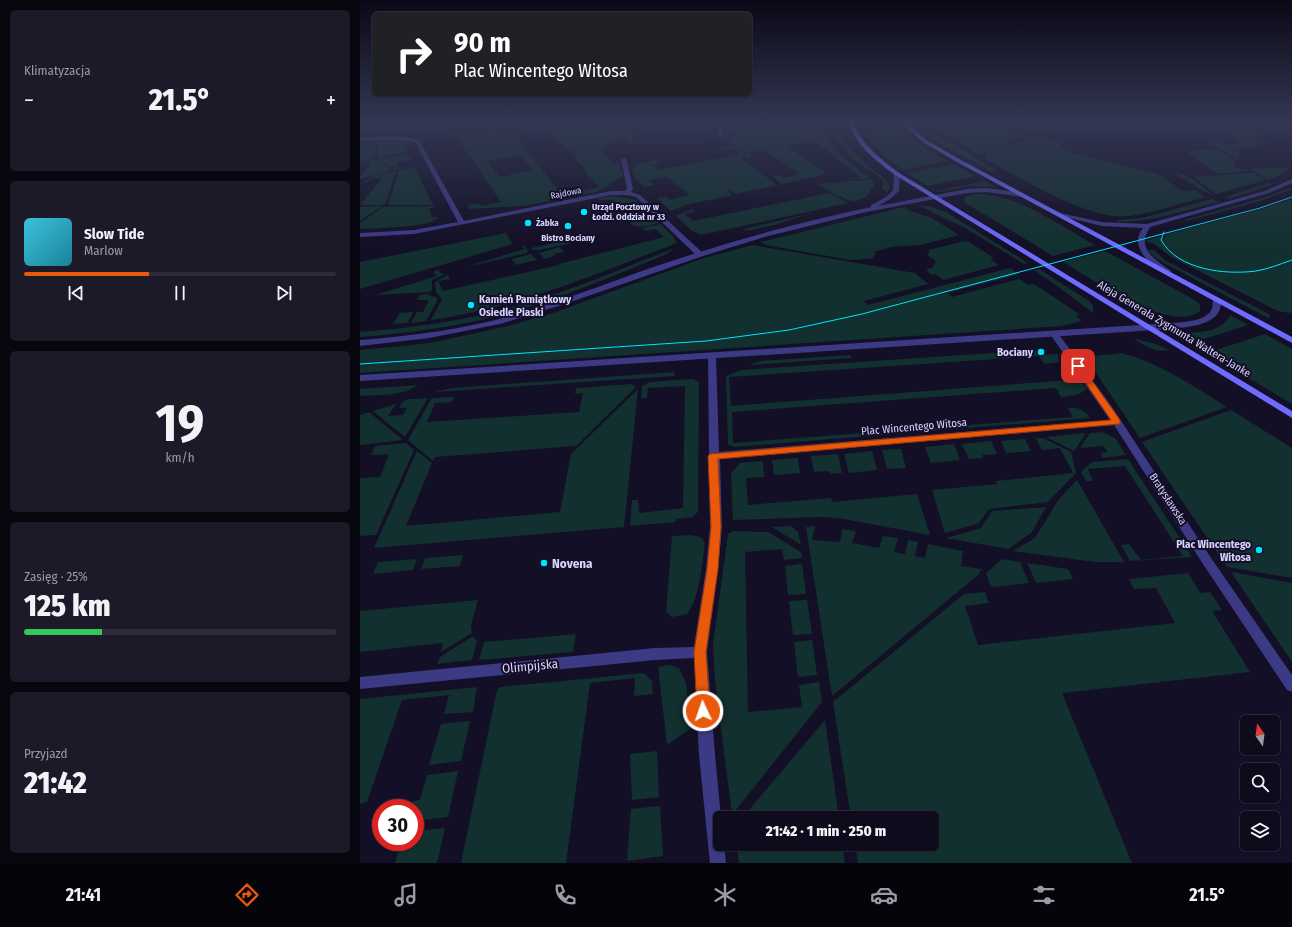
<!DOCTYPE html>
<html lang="pl">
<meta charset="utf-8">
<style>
body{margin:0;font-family:"Fira Sans Condensed",sans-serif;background:#1c1929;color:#f1f3f6;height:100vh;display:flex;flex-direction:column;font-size:15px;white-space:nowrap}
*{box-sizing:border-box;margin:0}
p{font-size:13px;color:#9b9ba3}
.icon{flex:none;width:22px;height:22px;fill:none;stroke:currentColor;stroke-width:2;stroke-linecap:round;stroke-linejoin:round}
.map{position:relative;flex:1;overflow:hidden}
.side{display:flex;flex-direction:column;gap:10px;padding:10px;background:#08060f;width:360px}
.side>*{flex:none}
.hud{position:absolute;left:12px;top:12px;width:380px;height:84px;border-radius:6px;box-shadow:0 1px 3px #0004,0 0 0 1px #2e2b3b;background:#202124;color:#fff;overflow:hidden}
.needle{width:26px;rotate:346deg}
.fabs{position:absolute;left:880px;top:715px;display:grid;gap:8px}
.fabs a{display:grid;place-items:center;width:40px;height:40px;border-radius:6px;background:#0e0b1c;box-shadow:0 1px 3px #0004,0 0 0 1px #2e2b3b;font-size:20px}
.speed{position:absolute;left:12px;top:799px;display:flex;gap:8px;font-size:20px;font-weight:700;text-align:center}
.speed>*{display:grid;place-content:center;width:52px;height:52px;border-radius:50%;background:#0e0b1c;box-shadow:0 1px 3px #0004,0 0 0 1px #2e2b3b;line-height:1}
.speed .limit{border:6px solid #d22;background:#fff;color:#111}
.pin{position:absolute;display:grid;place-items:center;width:34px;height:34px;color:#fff;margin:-17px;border-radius:8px;box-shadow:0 2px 6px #0006}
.me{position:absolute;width:44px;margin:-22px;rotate:357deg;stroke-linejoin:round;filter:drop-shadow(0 0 3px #0008)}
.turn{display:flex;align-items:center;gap:14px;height:84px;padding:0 16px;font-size:18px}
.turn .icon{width:52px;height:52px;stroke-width:2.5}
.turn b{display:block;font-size:28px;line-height:34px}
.big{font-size:30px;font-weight:800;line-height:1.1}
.side .widget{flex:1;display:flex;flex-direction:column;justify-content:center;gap:6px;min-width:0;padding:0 14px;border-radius:6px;background:#1c1929}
.side .dial{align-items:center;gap:0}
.dial b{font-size:52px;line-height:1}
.song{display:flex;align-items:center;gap:12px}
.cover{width:48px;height:48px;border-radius:6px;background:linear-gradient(135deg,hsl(190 70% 55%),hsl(190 70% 35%))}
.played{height:4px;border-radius:2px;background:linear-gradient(90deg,#ea580c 40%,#2e2b3b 40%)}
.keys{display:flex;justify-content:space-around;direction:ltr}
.heat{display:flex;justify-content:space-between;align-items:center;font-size:22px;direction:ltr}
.charge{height:6px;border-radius:3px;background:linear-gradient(90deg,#34c759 25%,#2e2b3b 0)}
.trip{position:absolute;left:353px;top:811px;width:226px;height:40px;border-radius:6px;background:#0e0b1c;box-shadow:0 1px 3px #0004,0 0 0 1px #2e2b3b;font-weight:800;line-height:40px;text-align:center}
.tab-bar{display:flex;height:64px;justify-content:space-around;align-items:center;background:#06040b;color:#9b9ba3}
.tab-bar .icon{width:28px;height:28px}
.tab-bar .active{color:#ea580c}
.tab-bar b{font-size:18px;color:#f1f3f6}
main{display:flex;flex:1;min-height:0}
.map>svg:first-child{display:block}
.green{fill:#12302f;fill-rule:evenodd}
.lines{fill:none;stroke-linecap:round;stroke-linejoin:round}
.minor{fill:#3d3a85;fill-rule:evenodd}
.tertiary{fill:#3d3a85;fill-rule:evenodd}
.secondary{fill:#6f6bff;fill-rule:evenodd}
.tram{stroke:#00e5ff;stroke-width:1}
.route{fill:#ea580c;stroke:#983908}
.poi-dot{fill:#00e5ff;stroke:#130f26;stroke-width:1.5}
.labels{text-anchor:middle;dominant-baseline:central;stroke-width:4;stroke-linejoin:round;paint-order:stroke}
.far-street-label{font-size:9px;fill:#d9d4ff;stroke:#130f26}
.far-poi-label{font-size:9px;font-weight:bold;fill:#d9d4ff;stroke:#130f26;text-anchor:start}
.poi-label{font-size:11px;font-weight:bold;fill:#d9d4ff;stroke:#130f26;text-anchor:end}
.street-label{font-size:11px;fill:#d9d4ff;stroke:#130f26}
.near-poi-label{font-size:13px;font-weight:bold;fill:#d9d4ff;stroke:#130f26;text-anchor:start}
.near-street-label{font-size:13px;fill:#d9d4ff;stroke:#130f26}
</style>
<main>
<section class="side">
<div class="widget"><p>Klimatyzacja</p>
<div class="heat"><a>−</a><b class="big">21.5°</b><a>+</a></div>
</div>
<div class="widget">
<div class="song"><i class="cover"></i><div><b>Slow Tide</b><p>Marlow</p></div></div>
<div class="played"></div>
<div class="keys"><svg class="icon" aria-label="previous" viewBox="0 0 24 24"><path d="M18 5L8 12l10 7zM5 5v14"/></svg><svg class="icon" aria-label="pause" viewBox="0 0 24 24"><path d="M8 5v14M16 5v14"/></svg><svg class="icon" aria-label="next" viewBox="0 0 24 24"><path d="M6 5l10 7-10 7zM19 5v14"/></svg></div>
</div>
<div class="widget dial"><b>19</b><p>km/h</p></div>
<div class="widget"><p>Zasięg · 25%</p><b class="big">125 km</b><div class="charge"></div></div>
<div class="widget"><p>Przyjazd</p><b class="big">21:42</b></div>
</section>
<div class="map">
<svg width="932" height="863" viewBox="0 0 932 863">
<rect width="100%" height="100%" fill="#130f26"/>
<path class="green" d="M0 122H122L59 132 46 133 44 135 38 133 0 135Z
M146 122 150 124 163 122H242V130L275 129 272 143 349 141 268 144 264 138H262L263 141 245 145 247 148 240 150 254 164 259 163 263 176 237 192 212 197 206 190 219 187 222 191 239 187 225 172 227 171 214 158 218 157 177 122 147 129 138 123Z
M364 122H463C467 147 491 165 511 178L474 181 500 177 455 141 427 146 467 174 422 184 412 176 419 175 424 178 440 174 404 150 388 153 393 157 385 158 386 153 371 144 369 137 373 136 372 133 365 132 363 123Z
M471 122H478C483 152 509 163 528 183L530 187 528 192 522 189C523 185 524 183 522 180 518 174 509 171 504 167 489 157 473 140 471 122Z
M502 122H532L558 144 588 161 543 170C525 158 507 143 502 122Z
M550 122H558L566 129 600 147 636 171 632 172 568 137Z
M566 122H637L649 134 665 133 661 128H667L672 132 643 145 647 147 673 136 697 142 704 149 711 152 796 173 823 191 835 190 846 197C821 203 794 213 769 216 729 221 661 178 625 159V156L628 155 625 153 619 155C603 142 581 136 566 122Z
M817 122H898L897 148 879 149V161L850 143 855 142 860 145 882 143 856 127 834 128 837 131 831 130Z
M136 129 154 136 145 138 154 137 158 140 205 198 164 206 109 209 108 205 118 203 121 206 141 202 94 133 105 131 108 133ZM160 155 173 170 140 177 127 161Z
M35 140 52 144 42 146 47 152 17 158 18 142H35Z
M0 143H17L15 158 0 162Z
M373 146 384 154 382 159 417 185 375 194 369 189 367 190 373 195 329 204 311 211 297 198 306 196 310 200 329 195 307 177 289 180 294 185 284 187 275 178 272 170 279 164 296 160 300 163 293 165 299 170 380 154 373 149 365 150 362 148Z
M857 149 875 161 874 167 890 171 858 174 825 151Z
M47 154 51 160 36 163 39 168H42L35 170 19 159Z
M17 159 32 170 0 179V176L11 163H0Z
M593 164 615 176 568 186 547 173Z
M930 167 921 175 908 180 891 169Z
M55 168 73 205H28L39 171Z
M36 171 26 203 23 205H0L22 178H11L8 182H5C12 173 26 173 36 171Z
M812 172C827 171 841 186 853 195L841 190Z
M893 173 906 180 856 194 833 177Z
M512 179 514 186 506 197 493 202 476 195 457 184Z
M624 181 636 187 610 186 579 192 576 191Z
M909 183 914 184 869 199 865 197Z
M932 187 930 190 901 201 827 221 824 220 906 197Z
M469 193 489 203 341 235 332 231 316 216 332 209 335 212 325 214 333 221Z
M616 194C656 193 701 226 735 245L693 256 604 202 605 197Z
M255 196 275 200 287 212 263 217 262 216 265 215 259 208 255 209 251 204 255 203 252 200H240L238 198Z
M852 199 859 202C826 210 793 222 759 222L756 220 782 218Z
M932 199V312L929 313 918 311 811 257 794 244 785 241 798 237 805 238 807 234 901 209Z
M558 205 572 207 586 212 668 263 664 264 605 228Z
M74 206 75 207 69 209 72 217H79C73 228 14 228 0 229V223L23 207Z
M0 207 20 206 21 207 0 221Z
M544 207 548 210 572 218 599 235 561 245 531 247 514 252 516 255 513 256 514 258 491 260 405 245 401 242Z
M449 214 414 225 386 231 383 229Z
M290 218 299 223C288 225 278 231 270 222Z
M300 224 314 237 317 243C236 274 157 308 71 320L82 299 76 292 75 282 88 275 90 279 78 281 83 291 199 265V264L304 237 296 229 286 231 283 228Z
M146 233 153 244 0 289V262Z
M223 237 226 240 179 250H173L171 248Z
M605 241 609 242 634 258 630 259 639 265 583 280 577 275 570 274 566 269 572 268 576 261 567 255 570 251 568 250Z
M164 245 168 251 167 253 103 268 164 249 162 246Z
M392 245 555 273 568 284 504 301 508 305 650 268 659 274 587 293 592 297 659 279 669 285 674 284 719 314 716 316 722 321 701 326 0 373V350L70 343 148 326 196 312 341 259Z
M199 247 205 252 194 254 195 256 184 259 179 253Z
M314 248 307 254C253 276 198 300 141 315 95 327 48 333 0 337V332C52 328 103 321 153 307 208 292 261 269 314 248Z
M788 250H794L806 261 909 314 910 317 908 318 804 263 795 258Z
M745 251 833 299 840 305V311C812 335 729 277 703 262Z
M171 254 177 260 156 265 152 259Z
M679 269 729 301 733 306V313L700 288 674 270Z
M78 270 82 274 87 273 72 280V290L69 292 15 295 77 276 73 272Z
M67 294 77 298V301L66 321 51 323 57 312H63L69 300H57L60 295Z
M53 312 48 323 33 324 40 313Z
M870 315 888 325 831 343 814 333C833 332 861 335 870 315Z
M905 334 932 349V404L847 353Z
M773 338 795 344 810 350C795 353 785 346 773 338Z
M676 350 679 355 698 354 699 362 685 364 679 356 369 377 371 406 709 380 706 374 719 379 727 388C719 396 712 396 701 397L696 388 372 412 373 443 713 417 708 408C718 407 725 410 730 418L374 447 368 444 366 376 381 370Z
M761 353C800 363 833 386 867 407L780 438 725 357Z
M491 355V358L390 365 400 361Z
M314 372 315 376 74 392 93 388Z
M333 379 339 382 338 512 332 517 316 519 315 522 270 526 272 500H278L279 513 323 508 325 386 288 388 287 398H281L282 386 290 382Z
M272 384 276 387 216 446 75 457 73 461 48 440 72 398 94 397 92 402 75 403 67 422 219 412 223 393 215 394 216 388Z
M57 385C47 396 14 395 0 396V389Z
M278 389 264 527 14 548 57 451 72 463 46 526 200 512 211 454Z
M68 398 45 437 13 411 36 404 28 416 43 415 47 408H39L43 401 50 399Z
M871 410 932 448V578L867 567 782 442Z
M9 412 43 440 0 445V415Z
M743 432 755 438 766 455 743 458 741 453 747 452 744 446 720 448 730 433Z
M726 433 714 451 686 437Z
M676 438H683L711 452 716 473 688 502 629 509 619 523 585 533 572 490 637 484 636 481 713 473 700 448 682 450Z
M665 439 671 451 646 453 641 441Z
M631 441 637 454 622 455 623 458 609 459 602 444Z
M46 443 54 450 16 535 0 536V478L20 477 29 454 11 455 15 446Z
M594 444 600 460 571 463 565 447Z
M541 449 546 468 527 469 522 450Z
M512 451 517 470 489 473 484 454Z
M478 454 482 473 470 474 469 471 454 472 451 456Z
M438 458 440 473 414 475 412 460Z
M768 459 832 557 770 561 761 545 769 544 781 560 823 556 765 466 728 469 733 481H726L721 472 732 462Z
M403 461 404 477 386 478 388 505 471 498 472 502 557 494 570 535 484 519 462 517 373 520 371 473 380 463Z
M717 480 764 562H735L653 551 675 538 699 499Z
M686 507 672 532 649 549 586 538 621 528 632 511Z
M431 526 438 532 441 545 412 527Z
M455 526 452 540 480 542 482 529 496 531 492 543 519 548 523 536 538 538 534 552 545 554 548 540 558 542 555 556 565 558 568 544 603 551 601 566 622 569 618 575 472 696 446 527Z
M373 531 408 532 441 552 442 558 424 560 422 549 385 552 388 712 442 707 439 685 459 682 462 702 372 815 355 681 353 645 368 534Z
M332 535 342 538 345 543C342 564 340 597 327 614L312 617 306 612 312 536Z
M103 555 100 566 61 569 65 558Z
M57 559 53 570 13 574 18 562Z
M642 559 660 562 669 583 631 587 626 573Z
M667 563 708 569 713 579 676 583Z
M442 564 446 594 428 595 425 566Z
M871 572 932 583V662Z
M828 573 840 593 850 592 862 610 852 611 890 672 702 693 772 863H498L495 844H572V818H491L473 702 604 594 625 592 629 603 605 606 618 645 815 623 796 588 774 589 769 579Z
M118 600 111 625 112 633 81 652 83 643 0 652V611Z
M447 600 452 634 433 635 429 601Z
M216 634 213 652 119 660 124 642Z
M113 636 117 642 112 660 77 664 80 657Z
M452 640 457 675 438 677 434 642Z
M309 665 319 668 326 683 331 728 307 745 298 667Z
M284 673 292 681 293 694 274 696 275 678 230 683 206 863H101L137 690 140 687Z
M117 687 113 712 84 714 89 695 42 700 7 802 0 804V699Z
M465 720 479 818H382Z
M110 721 101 761 69 765 81 724Z
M297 751 299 797 272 800 270 754Z
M98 771 88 817 55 821V808H51L53 801 60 800 67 775Z
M300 806 303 856 267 861 271 809Z
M85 828 77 863H35L41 842H55V831Z
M376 844H482L485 863H379Z"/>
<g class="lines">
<path class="minor" d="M357 122H362L363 137 358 136Z
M40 136 59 140 104 221 251 191H265L267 189 261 159 266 158 273 189 271 192 280 195 344 254 337 256 276 197 267 195H251L54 234 0 237V233L54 230 98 222 55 142 40 140 0 141V137Z
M694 331 697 332 750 404 851 558 932 675V692L927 690 843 564 754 425 360 459 362 527 358 569 347 652 355 755 361 818H360V844H364L366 863H350L339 755 334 658 295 660 0 689V677L295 648 334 647 346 569 350 527 349 458 348 456 349 454 348 356 349 354H355L356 356 359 452 750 420 690 334Z"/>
<path class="tertiary" d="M537 172 540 174 539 191 530 199 518 206 607 189 627 188 663 193 666 195 663 197 627 192 607 193 506 212 408 236 343 256 205 304 140 324 69 338 0 346V340C53 336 106 329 158 314 212 298 264 276 318 259 381 238 446 221 511 207V205L526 197 533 190 534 174Z
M932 179V183L909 193 790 227C788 231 785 235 785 239 783 253 800 263 810 270L811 272 807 274C795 271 777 253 778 239 778 236 781 231 783 228L742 226 697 215 700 213 742 222 787 224 905 191Z
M854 297H857L861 299C861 302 861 306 860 309 854 326 826 327 811 329L0 381V375L811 323C822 322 846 322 852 309 853 305 852 301 854 297Z"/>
<path class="secondary" d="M489 122H493C502 145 520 158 539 173L932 411V418L535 175C517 161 494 145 489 122Z
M540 122H545L568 141 601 160 932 337V343L597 162 564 143Z"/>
<path class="tram" d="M804 232 801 240C818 270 865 275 896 271 909 269 920 264 932 260
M0 364 346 341 429 330 502 314 900 208 932 197"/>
</g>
<linearGradient id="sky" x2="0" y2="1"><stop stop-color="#0a0815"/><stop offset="0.5" stop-color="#333752"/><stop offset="1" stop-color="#333752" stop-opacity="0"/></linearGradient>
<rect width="932" height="243" fill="url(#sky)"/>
<path class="route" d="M718 364 721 365 760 420V424L358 459 361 527 358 569 346 652 350 711 348 715 343 717 338 715 337 711 334 652 347 569 351 527 348 456 350 454 751 420 714 366Z"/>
<g class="poi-dot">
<circle cx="224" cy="212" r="4"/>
<circle cx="168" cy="223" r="4"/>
<circle cx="208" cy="226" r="4"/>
<circle cx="111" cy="305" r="4"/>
<circle cx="681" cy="352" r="4"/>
<circle cx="899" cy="550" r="4"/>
<circle cx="184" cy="563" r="4"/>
</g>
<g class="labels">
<g class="far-street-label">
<text transform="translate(206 193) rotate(-11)">Rajdowa</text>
</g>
<g class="far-poi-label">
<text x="232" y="207">Urząd Pocztowy w<tspan x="232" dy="10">Łodzi. Oddział nr 33</tspan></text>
<text x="176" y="223">Żabka</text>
<text x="208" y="238" text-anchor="middle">Bistro Bociany</text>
</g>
<g class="poi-label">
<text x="119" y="299" text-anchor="start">Kamień Pamiątkowy<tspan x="119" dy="13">Osiedle Piaski</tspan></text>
<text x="673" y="352">Bociany</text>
<text x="891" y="544">Plac Wincentego<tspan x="891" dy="13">Witosa</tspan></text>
</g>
<g class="street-label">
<text transform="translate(814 329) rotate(31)">Aleja Generała Zygmunta Waltera-Janke</text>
<text transform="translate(554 427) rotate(-5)">Plac Wincentego Witosa</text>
<text transform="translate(808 499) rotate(57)">Bratysławska</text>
</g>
<g class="near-poi-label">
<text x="192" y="563">Novena</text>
</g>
<g class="near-street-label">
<text transform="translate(170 666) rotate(-5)">Olimpijska</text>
</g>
</g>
</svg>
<div class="fabs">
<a><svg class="needle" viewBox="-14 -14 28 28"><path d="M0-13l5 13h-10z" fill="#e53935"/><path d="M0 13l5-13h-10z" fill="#9b9ba3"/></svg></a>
<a><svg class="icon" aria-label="search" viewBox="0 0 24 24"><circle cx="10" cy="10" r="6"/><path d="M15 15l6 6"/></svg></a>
<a><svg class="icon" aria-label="layers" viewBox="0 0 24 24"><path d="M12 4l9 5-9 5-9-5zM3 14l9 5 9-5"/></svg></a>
</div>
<div class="speed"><div class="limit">30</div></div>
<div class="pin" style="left:718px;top:366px;background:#d93025"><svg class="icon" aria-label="arrive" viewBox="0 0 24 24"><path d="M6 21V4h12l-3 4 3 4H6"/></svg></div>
<svg class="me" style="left:343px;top:711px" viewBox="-20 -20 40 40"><circle r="17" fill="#ea580c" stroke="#fff" stroke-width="3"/><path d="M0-11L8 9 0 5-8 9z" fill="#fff"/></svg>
<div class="trip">21:42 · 1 min · 250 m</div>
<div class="hud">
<div class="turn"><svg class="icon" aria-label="right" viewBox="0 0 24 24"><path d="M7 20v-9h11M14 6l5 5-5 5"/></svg><div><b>90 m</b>Plac Wincentego Witosa</div></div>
</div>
</div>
</main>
<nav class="tab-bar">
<b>21:41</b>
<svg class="icon active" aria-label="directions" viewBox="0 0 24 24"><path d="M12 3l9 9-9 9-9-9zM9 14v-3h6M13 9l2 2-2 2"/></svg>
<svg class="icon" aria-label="music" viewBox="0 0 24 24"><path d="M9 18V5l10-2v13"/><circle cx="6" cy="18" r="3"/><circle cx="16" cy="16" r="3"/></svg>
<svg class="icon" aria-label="phone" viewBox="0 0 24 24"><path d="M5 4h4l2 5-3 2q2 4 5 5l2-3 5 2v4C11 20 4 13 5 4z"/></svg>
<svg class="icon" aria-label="climate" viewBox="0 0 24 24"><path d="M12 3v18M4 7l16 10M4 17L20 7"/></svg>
<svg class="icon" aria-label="car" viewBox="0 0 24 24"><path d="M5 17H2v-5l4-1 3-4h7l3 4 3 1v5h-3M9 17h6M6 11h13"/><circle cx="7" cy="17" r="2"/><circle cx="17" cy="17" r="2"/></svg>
<svg class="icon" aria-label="filters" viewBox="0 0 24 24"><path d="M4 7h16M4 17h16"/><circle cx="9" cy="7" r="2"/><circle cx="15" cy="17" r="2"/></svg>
<b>21.5°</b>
</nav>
